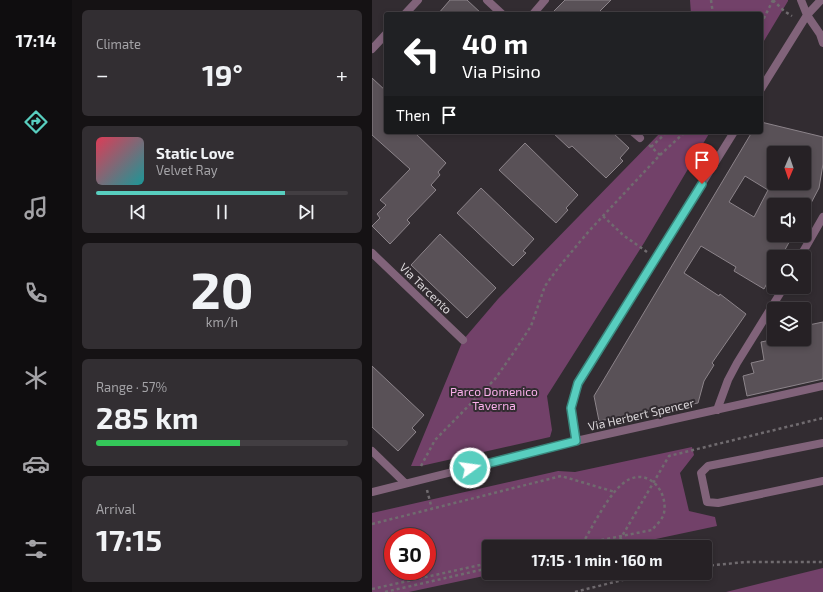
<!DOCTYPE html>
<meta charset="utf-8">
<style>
body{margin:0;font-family:"Exo 2",sans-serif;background:#322e32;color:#f1f3f6;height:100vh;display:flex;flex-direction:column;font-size:15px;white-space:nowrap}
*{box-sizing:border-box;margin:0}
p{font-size:13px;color:#a4a3a7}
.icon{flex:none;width:22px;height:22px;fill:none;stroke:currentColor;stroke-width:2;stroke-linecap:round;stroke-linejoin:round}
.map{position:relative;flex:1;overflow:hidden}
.side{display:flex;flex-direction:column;gap:10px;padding:10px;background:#151214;width:300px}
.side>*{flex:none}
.banner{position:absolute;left:12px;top:12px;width:379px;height:122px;border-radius:4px;box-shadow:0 2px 6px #0003,0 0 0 1px #423e42;background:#202124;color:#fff;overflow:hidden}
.needle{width:26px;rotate:182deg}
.fabs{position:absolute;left:395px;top:146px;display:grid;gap:8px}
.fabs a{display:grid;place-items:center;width:44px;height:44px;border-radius:4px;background:#262125;box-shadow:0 2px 6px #0003,0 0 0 1px #423e42;font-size:20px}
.speed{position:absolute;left:12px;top:528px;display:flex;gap:8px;font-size:20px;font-weight:700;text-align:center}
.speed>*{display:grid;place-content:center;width:52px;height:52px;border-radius:50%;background:#262125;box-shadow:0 2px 6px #0003,0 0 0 1px #423e42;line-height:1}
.speed .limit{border:6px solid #d22;background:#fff;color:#111}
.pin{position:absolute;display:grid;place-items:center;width:34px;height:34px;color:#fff;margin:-41px -17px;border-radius:50% 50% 50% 0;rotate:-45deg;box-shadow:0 0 4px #0007}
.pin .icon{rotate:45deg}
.me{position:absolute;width:44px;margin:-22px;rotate:76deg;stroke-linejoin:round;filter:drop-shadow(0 0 3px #0008)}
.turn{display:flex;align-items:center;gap:14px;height:84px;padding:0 12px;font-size:18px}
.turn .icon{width:52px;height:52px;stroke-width:2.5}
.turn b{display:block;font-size:28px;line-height:34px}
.then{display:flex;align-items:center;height:38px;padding:0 12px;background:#0003;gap:8px;font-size:15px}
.big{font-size:30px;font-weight:700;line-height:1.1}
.side .card{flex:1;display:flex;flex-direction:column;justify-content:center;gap:6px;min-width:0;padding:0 14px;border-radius:6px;background:#322e32}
.side .dial{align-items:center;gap:0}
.dial b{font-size:52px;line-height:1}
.song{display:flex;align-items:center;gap:12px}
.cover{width:48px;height:48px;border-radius:6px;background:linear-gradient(135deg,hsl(350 70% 55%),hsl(180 70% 35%))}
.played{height:4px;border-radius:2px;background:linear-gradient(90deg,#58cebf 75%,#423e42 75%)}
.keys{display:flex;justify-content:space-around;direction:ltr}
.heat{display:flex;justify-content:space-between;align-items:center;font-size:22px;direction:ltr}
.charge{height:6px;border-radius:3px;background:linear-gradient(90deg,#34c759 57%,#423e42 0)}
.trip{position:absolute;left:110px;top:540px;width:230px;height:40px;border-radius:4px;background:#262125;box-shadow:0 2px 6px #0003,0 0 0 1px #423e42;font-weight:700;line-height:40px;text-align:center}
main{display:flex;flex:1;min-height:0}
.dock{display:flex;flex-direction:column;width:72px;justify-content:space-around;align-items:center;background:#0f0d0f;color:#a4a3a7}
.dock .icon{width:28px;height:28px}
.dock .on{color:#58cebf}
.dock b{font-size:18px;color:#f1f3f6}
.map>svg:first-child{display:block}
.green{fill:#724169;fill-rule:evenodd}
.building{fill:#595157;stroke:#8c848a;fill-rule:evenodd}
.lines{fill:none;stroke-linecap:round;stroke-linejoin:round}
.path{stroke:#706b6f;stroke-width:2.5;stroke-dasharray:3 3;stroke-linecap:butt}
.service{stroke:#81637a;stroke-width:8}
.minor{stroke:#81637a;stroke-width:8}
.route-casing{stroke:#39867c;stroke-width:10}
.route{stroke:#58cebf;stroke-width:7}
.labels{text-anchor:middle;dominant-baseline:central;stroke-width:4;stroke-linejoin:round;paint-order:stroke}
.street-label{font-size:12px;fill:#dbd7da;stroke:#322c31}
.park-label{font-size:12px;fill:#f9afea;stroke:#322c31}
</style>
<main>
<nav class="dock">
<b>17:14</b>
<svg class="icon on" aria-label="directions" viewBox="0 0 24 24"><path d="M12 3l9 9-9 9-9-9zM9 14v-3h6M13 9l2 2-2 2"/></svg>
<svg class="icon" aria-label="music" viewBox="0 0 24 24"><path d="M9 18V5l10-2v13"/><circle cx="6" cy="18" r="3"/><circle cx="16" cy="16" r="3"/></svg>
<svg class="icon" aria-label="phone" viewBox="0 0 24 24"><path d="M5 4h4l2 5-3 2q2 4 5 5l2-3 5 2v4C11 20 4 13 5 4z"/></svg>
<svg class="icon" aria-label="climate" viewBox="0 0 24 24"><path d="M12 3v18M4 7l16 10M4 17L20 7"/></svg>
<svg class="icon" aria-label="car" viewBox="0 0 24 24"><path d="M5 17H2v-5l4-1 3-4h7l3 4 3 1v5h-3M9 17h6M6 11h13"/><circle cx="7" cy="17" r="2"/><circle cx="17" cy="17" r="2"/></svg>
<svg class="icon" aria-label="filters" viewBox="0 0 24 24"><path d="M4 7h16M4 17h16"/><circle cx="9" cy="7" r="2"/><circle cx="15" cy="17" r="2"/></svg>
</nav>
<section class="side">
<div class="card"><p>Climate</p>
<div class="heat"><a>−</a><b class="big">19°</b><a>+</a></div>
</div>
<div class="card">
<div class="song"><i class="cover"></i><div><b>Static Love</b><p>Velvet Ray</p></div></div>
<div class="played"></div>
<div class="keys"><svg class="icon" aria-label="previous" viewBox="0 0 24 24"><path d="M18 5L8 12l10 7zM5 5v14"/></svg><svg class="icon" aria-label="pause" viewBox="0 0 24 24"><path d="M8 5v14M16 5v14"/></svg><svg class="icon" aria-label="next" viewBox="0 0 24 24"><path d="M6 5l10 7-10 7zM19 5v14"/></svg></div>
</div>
<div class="card dial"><b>20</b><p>km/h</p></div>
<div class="card"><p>Range · 57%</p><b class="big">285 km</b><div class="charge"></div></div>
<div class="card"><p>Arrival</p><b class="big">17:15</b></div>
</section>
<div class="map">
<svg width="451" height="592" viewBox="0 0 451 592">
<rect width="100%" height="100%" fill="#322c31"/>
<path class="green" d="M318 0H416V1L389 46V14H319Z
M289 132H338L272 243 175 396 180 430 178 437 49 466H39L91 340 126 299Z
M320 447 322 455 308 473 317 511 343 517 345 526 246 547H117V573H126L37 592H0V513L186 471 203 472ZM21 537H55V571H21Z
M451 568V592H354Z"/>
<path class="building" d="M78 0H95L110 14H66Z
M193 0H239L225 14H179Z
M0 78 14 91V132H42L74 163 66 172 68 175 59 185 64 190 35 220 38 223 18 244 0 226 8 218 5 214 14 205 8 200 38 169 0 135Z
M389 122 451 137V164L447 188 438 205H402V235H421L409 257H402V270L392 289 362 271 364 267 329 246 312 273 347 296 348 294 374 314 340 363 342 365 332 381 326 403 227 421 222 396 380 132H389ZM402 153H432V183H402ZM373 176 396 190 382 217 357 202Z
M180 132H240L257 148 248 158 251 161 234 178 200 146 197 148Z
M153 143 206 195 194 208 196 210 184 223 127 170Z
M109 188 162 239 151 251 154 253 141 266 85 213Z
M68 234 124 288 95 318 39 265Z
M451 322V379L375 396 371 376 382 373 379 363 392 360 389 342 404 339H432V326Z
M0 366 52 415 40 428 44 432 26 451 0 427Z"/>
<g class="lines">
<path class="path" d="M339 0 341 14
M401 0 412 11 420 16
M389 24 401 0
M277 145 288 155
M279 147 295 132
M231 216 251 235 275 252
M49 466 63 440 123 379 142 352 159 326 173 286 186 268 217 231 288 155 313 132
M55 490 60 509
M0 524 189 476 243 492
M194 547 280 530C284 525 291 519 292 513 296 493 279 470 258 479 239 487 221 527 210 544
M226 547 246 543 297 456 451 418
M333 566 374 562H451
M0 589 117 563
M13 592 117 568
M203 592 278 573"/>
<path class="service" d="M451 443 336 466 329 473 335 502 346 503 451 481"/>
<path class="minor" d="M115 0 130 14
M429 0 435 15 448 34 451 43
M33 14 46 0
M161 14 173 0
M0 49 14 34
M389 89 435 15 449 0
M261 132 268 138
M0 253 91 340
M428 257 451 217
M345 410 356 380 365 363 412 287
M204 441 199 408 206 383 362 132
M0 451 33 483
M0 492 204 441 451 386"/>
</g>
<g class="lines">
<g class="route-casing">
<path id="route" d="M98 468 204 441 199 408 206 383 330 184"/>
</g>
<use href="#route" class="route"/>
</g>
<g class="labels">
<g class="street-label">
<text transform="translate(54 288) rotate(44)">Via Tarcento</text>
<text transform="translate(269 414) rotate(-13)">Via Herbert Spencer</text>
</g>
<g class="park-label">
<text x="122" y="391">Parco Domenico<tspan x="122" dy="14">Taverna</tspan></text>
</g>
</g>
</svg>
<div class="fabs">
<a><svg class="needle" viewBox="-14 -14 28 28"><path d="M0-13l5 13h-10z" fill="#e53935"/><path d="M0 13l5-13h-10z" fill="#a4a3a7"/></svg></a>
<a><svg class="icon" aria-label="sound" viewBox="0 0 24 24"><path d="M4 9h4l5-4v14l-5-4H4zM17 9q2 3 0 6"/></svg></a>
<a><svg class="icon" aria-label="search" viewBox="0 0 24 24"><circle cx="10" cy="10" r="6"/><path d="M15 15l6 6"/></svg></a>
<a><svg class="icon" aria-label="layers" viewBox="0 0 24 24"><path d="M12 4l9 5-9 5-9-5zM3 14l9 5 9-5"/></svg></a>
</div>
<div class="speed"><div class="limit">30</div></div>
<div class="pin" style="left:330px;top:184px;background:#d93025"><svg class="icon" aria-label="arrive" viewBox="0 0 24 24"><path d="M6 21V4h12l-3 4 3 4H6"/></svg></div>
<svg class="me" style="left:98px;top:468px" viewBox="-20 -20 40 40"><circle r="17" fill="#58cebf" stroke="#fff" stroke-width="3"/><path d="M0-11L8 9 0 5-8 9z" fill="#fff"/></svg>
<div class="trip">17:15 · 1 min · 160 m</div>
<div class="banner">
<div class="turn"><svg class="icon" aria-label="left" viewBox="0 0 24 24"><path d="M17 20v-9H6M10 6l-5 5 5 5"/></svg><div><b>40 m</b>Via Pisino</div></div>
<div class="then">Then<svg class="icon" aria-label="arrive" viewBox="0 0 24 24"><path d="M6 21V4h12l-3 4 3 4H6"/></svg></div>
</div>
</div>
</main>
